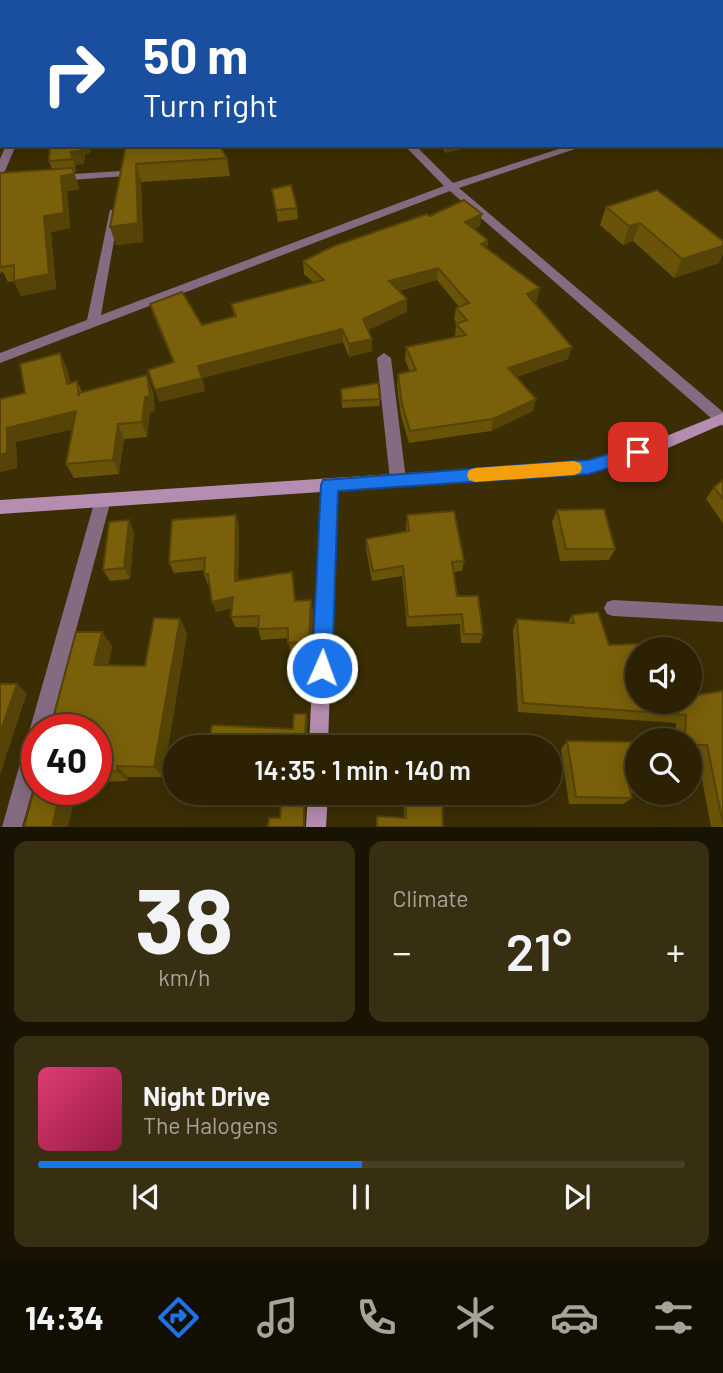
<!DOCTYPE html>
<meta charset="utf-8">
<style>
body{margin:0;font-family:Barlow,sans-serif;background:#382f12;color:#f1f3f6;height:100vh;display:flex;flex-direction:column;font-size:26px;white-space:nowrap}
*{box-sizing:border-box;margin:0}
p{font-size:23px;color:#a6a49a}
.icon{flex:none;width:38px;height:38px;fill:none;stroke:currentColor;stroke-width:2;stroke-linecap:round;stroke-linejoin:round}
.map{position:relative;height:827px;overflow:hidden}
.details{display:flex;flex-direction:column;gap:14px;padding:14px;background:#181302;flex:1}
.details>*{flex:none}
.banner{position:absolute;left:0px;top:0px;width:724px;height:147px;box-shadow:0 4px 18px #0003,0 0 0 2px #483f25;background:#1a4fa0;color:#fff;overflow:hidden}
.buttons{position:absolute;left:625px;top:637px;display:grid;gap:14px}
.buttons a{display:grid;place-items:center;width:77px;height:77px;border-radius:50%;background:#2c2203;box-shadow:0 4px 18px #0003,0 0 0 2px #483f25;font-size:35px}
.speed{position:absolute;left:21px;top:714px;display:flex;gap:14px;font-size:35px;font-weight:700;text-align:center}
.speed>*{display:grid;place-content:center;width:91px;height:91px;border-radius:50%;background:#2c2203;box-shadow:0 4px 18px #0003,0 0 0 2px #483f25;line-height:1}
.speed .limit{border:10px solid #d22;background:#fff;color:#111}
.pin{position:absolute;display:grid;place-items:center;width:60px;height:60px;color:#fff;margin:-30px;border-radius:14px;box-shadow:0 4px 10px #0006}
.me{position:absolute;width:77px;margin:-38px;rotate:2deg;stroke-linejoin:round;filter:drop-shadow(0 0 5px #0008)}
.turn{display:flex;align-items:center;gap:24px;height:147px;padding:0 28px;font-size:32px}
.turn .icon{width:91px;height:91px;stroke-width:2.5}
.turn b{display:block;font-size:49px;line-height:60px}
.big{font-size:52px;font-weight:600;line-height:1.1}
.details .widget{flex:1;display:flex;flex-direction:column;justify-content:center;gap:10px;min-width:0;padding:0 24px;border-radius:14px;background:#382f12}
.details .dial{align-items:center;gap:0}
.dial b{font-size:91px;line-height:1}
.song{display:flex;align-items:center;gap:21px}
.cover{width:84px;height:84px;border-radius:10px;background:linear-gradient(135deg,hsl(340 70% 55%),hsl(340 70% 35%))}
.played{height:7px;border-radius:4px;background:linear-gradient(90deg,#1a73e8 50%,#483f25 50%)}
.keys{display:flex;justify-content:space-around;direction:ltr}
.heat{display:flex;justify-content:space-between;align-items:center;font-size:38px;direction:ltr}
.details .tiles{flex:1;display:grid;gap:14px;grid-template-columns:1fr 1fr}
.widget:last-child{grid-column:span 2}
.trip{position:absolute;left:163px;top:735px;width:399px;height:70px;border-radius:35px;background:#2c2203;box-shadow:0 4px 18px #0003,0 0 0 2px #483f25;font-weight:600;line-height:70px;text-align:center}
.menu{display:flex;height:112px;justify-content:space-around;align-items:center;background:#120e01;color:#a6a49a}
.menu .icon{width:49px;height:49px}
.menu .current{color:#1a73e8}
.menu b{font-size:32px;color:#f1f3f6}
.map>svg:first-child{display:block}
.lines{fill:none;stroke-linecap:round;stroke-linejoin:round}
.street{fill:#846b81;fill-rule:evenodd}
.secondary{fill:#b48db0;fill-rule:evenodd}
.primary{fill:#d9a6d3;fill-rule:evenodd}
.wall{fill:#695309}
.shaded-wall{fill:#554307}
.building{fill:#7a600a;stroke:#554307;stroke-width:2}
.route{fill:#1a73e8;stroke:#114b97;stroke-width:2}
.slow{fill:#f59e0b}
</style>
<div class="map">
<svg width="723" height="827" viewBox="0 0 723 827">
<rect width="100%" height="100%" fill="#3b2e04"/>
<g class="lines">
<path class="street" d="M131 0H143L129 2Z
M0 11H2V15H0Z
M6 145H16L5 171 0 174V159Z
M404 145H415L453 183 571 145H587L459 188 723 412V426L718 424 450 191 0 363V353L87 320 110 210H118L119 212 101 315 444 186Z
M122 171 126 172V176L57 181 52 178 57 175Z
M384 353 391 358 406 480 403 484 398 486 393 484 390 480 377 358Z
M103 493 108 495 111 500 49 730H37V774L22 827H2L95 500 98 495Z
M613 600 723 606V622L613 616 607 614 604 608 607 602Z"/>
<path class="secondary" d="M723 413V424L668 448 589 473 336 490 328 747H309L321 492 0 514V500L589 461 659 439Z
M308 793H328L326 827H306Z"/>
<path class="primary" d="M617 0H628L630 2H618Z
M640 0H652L654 2H641Z"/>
</g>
<path class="wall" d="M691 0H723V26V2H693Z
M50 145 90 153 85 154 84 164 75 165 76 172H74L79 189 67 191 70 228 51 232 56 289 21 296 14 281 8 282 3 272 0 273V173L52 169 49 161Z
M126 145 227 158 230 176 141 182 143 242 116 245Z
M440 145H473V146L446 153Z
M272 189 297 208 298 219 278 222Z
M606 207 723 241 719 263 674 278 633 241 623 245 600 225Z
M430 216 480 226 474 229 488 240 487 248 537 301 534 302 568 359 516 377 536 399 533 411 491 431 409 443 401 416 397 386 398 374 410 372 405 360 406 347 455 338 456 324H457L454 320 456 308 459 307 437 280 399 291 407 312 368 330 372 339V351L349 357 343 342 202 378 205 391 159 402 173 362 154 317 150 304 202 325 234 317 231 304 314 283 304 274 303 261Z
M67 368 70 383 77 381 82 392 153 391 155 411 150 412 147 437 124 439 119 474 74 478 66 464 73 429 16 442 17 468 0 472 25 393Z
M341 389 380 399 379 406 342 408Z
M723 480V523L706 499 714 487Z
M557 510 615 549 609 560 560 561 552 522Z
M236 515 239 527 238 581 296 601 311 600 313 611 311 652H290L288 638 261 640 258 627H235L231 617 232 608 216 612 210 585H208L204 574 205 570 174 573 169 562Z
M407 515 464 561 462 571 453 572 457 596 483 634 480 643H461L460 624 407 627 402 576 372 581 366 549V539L406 531V526Z
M134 532 130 579 110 581 103 570Z
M572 615 609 645 637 702 723 691V827H711L697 753H690V740H676V723L518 712 513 630 517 619 568 622Z
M102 632 112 646 108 665 145 666 187 633 163 777H128L127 781 96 782V730Z
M567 741 637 742V793H663H631L632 798 623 804H569L561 749Z
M405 793 443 827 404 818V799Z"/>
<path class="shaded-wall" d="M80 145H91L90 153 85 154 84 164 75 165 76 172 71 152Z
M447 145H473V146L446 153Z
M136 164 141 182 143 242 116 245 110 227Z
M73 168 79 189 67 191 70 228 51 232 56 289 21 296 14 281 44 216 61 176Z
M482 214 480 226 463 234 465 222Z
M640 223 633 241 623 245 629 226Z
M488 240 486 253 481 244Z
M723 246V254L719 263 674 278 682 259Z
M438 268 437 280 389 294V281Z
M540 288 537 301 524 307 527 294Z
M407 299V312L363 332V319Z
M342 329 343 342 202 378 198 366Z
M372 339V351L349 357V344Z
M572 347 568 359 505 380 508 368Z
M60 353 67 368 74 399 67 384Z
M147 375 153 391 155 411 150 412 147 437 142 422Z
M202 378 205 391 159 402 155 390Z
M536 399 533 411 491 431 493 419Z
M76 411 83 426 16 442 17 468 0 472V455L7 428Z
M118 424 124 439 119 474 113 460Z
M236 515 239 527 238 592 235 581Z
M129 520 134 532 130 579 124 568Z
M233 597 236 607 216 612 212 602Z
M311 600 313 611 311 652 309 642Z
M180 619 187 633 163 777 154 767Z
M102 632 112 646 105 679 94 665Z
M17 684 27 693 0 775V733Z
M306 714 308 720 306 747 305 741Z
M117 766 128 777 127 781 117 771Z
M61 789H77L68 827H52Z
M304 793H305V827H304Z"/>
<path class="building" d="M708 0H723V12V2H710Z
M50 145H80V151L71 152 72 159 49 161Z
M126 145H219L227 158 136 164 138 223 110 227Z
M73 168 74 174 61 176 64 213 44 216 49 274 14 281V265L1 267 0 264V173Z
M291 185 297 208 276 210 272 189Z
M657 190 723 241V246L682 259 640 223 629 226 606 207Z
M464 200 482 214 465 222 488 240 481 244 540 288 527 294 572 347 508 368 536 399 493 419 410 431 402 404 398 374 416 370 406 347 466 335 456 324 467 320 456 308 469 303 438 268 389 281 407 299 363 319 372 339 349 344 342 329 198 366 202 378 155 390 148 370 174 362 150 304 182 292 202 325 236 316 231 304 324 280 303 261 334 246 427 214 430 216Z
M60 353 67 384 77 381 79 396V393L147 375 150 396 145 397 142 422 118 424 113 460 66 464 76 411 7 428V453L0 455V399L25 393 20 364Z
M378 383 380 399 342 401 341 389Z
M723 480V499L714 487Z
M604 509 615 549H566L557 510Z
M454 511 464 561 452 562 457 596H478L483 634H464L462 614 408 617 403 566 373 571 366 539 409 531 407 515Z
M236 515 235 581 292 572 295 601 311 600 309 642 288 643V628L258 629 259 616 231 617 233 597 212 602 208 574H204L205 558 169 562 172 520Z
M129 520 124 568 103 570 109 522Z
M598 612 609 645 658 643 660 649H637V702H690V696L723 691V824L707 745H690V740H685L686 715 523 703 517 619 574 623 572 615Z
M154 618 180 619 154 767 117 766V771L96 772V730H50L76 632H102L94 665 145 666Z
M0 684H17L0 733Z
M294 714H306L305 741 312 744V747H208L212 725 293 729Z
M567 741 637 742V786H629L632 798 576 797Z
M37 779V789H61L52 827H24Z
M282 793H304V827H268L269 818H280Z
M405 793H442L443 827H377V816L406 818Z"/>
<path class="route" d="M638 445 644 447 647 452 644 457 589 474 338 491 332 668 329 676 322 679 315 676 312 668 321 485 323 480 589 460Z"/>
<path class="slow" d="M574 461 580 463 582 468 580 473 574 475 475 482 469 480 467 475 469 470 475 468Z"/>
</svg>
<div class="buttons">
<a><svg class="icon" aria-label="sound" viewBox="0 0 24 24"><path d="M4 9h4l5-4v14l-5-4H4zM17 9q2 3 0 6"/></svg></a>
<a><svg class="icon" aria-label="search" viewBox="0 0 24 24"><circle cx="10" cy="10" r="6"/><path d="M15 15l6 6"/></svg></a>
</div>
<div class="speed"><div class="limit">40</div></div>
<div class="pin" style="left:638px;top:452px;background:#d93025"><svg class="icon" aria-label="arrive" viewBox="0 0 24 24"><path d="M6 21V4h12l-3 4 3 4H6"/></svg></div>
<svg class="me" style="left:322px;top:668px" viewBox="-20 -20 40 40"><circle r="17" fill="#1a73e8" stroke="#fff" stroke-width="3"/><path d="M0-11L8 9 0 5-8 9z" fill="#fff"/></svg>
<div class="trip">14:35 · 1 min · 140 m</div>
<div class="banner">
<div class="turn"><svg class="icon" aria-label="right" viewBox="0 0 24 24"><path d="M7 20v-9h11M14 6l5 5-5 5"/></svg><div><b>50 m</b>Turn right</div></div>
</div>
</div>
<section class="details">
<div class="tiles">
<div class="widget dial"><b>38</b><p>km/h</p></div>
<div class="widget"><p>Climate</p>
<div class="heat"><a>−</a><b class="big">21°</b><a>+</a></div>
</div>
<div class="widget">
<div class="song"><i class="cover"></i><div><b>Night Drive</b><p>The Halogens</p></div></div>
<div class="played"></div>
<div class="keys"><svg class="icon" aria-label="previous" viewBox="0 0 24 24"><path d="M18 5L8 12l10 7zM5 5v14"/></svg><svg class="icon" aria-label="pause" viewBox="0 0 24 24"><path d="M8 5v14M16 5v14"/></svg><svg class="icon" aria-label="next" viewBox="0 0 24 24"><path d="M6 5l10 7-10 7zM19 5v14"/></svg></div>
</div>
</div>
</section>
<nav class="menu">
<b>14:34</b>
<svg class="icon current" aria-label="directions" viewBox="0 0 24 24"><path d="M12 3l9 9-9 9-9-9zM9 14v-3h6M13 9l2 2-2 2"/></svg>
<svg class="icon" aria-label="music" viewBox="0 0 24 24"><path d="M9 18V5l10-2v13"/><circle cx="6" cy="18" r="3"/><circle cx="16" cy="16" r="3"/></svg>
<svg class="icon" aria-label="phone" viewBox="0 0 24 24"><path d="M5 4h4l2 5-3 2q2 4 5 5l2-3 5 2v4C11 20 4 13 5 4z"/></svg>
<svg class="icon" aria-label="climate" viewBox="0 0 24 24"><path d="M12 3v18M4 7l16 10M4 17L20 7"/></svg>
<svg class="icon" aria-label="car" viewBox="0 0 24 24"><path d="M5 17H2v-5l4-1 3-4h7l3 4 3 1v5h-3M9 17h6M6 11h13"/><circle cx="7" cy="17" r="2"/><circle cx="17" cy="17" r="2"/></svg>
<svg class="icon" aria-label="filters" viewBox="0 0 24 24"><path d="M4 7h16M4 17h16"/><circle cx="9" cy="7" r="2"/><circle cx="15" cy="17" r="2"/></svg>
</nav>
